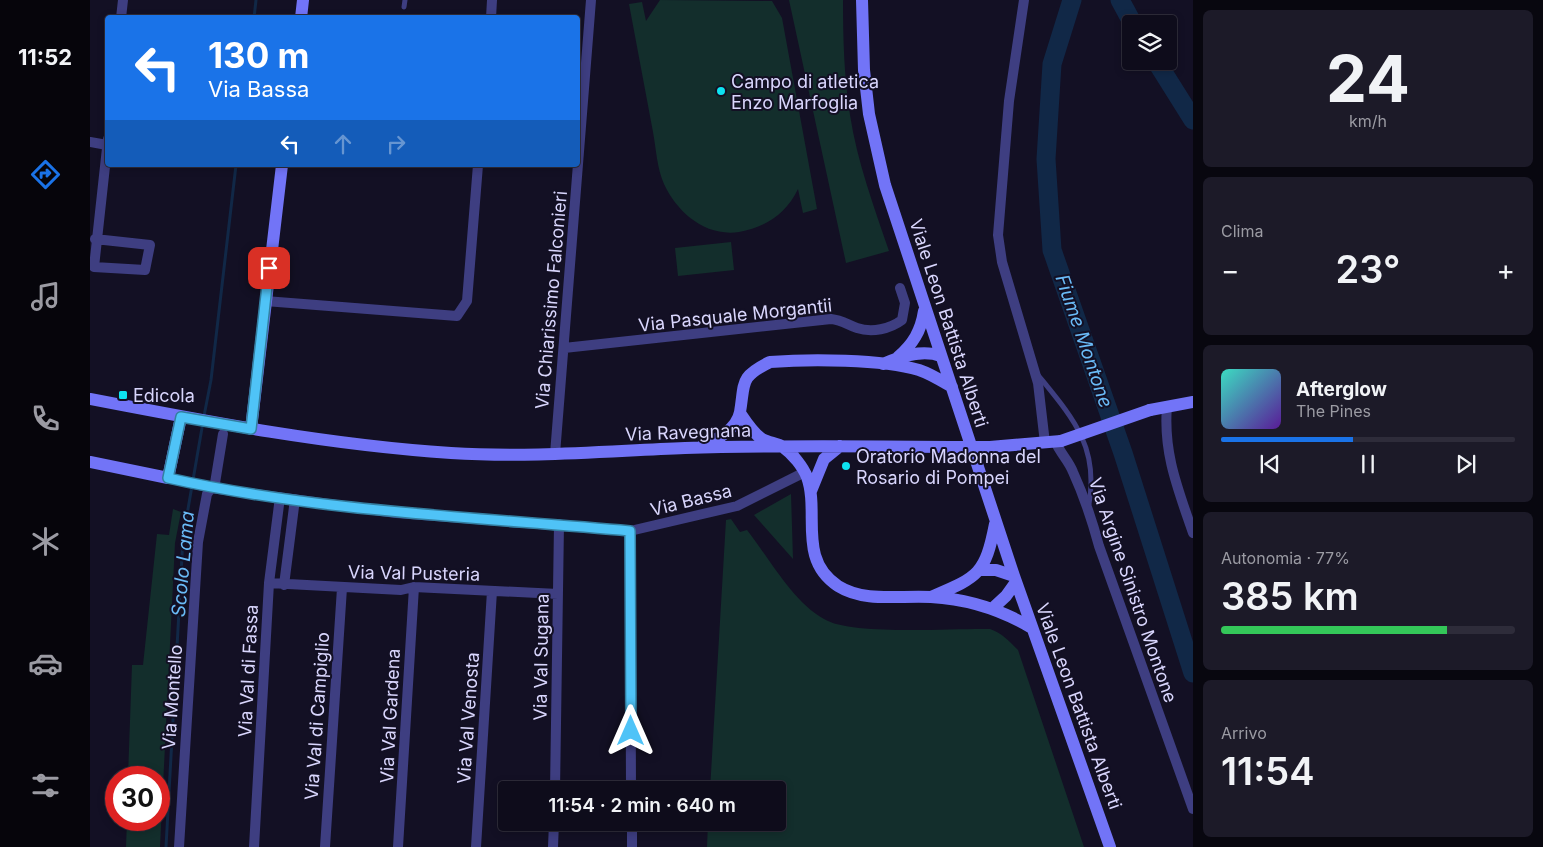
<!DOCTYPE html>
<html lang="it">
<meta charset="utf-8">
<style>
body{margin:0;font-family:Inter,sans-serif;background:#1c1a28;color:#f1f3f6;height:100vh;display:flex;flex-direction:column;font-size:19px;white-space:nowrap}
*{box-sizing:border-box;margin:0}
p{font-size:16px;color:#9b9ba3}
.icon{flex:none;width:28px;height:28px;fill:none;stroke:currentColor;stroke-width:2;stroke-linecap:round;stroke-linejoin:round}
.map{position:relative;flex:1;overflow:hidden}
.drawer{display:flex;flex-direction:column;gap:10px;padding:10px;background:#08070f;width:350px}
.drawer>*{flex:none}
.top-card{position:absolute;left:15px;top:15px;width:475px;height:152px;border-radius:5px;box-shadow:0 2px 8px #0003,0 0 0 1px #2e2c3a;background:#1a73e8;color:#fff;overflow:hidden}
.buttons{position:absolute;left:1032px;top:15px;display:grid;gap:10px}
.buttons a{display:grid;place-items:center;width:55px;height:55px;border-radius:5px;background:#0e0c1b;box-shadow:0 2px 8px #0003,0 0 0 1px #2e2c3a;font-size:25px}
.speed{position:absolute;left:15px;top:766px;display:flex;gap:10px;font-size:25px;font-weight:700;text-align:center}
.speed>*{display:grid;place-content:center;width:65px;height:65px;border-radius:50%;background:#0e0c1b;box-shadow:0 2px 8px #0003,0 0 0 1px #2e2c3a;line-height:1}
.speed .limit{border:8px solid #d22;background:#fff;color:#111}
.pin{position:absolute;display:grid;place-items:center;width:42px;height:42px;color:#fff;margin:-21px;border-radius:10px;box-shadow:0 2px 8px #0006}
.me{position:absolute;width:55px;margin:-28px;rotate:0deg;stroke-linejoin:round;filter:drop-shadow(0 0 4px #0008)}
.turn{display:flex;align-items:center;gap:18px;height:105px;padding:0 20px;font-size:22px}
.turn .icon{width:65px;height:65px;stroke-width:2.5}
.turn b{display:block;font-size:35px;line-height:42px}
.lanes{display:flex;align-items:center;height:48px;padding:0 20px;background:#0003;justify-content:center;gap:25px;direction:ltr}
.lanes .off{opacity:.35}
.big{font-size:38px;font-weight:600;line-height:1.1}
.drawer .tile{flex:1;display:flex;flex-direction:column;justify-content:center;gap:8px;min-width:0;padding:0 18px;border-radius:8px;background:#1c1a28}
.drawer .dial{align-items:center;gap:0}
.dial b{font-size:65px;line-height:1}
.song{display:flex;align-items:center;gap:15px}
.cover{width:60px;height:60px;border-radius:8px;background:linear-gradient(135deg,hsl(170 70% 55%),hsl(270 70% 35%))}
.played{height:5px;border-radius:2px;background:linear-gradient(90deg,#1a73e8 45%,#2e2c3a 45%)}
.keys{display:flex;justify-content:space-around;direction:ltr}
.heat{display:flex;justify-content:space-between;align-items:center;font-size:28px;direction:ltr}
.charge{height:8px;border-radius:4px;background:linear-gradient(90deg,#34c759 77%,#2e2c3a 0)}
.trip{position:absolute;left:408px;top:781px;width:288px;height:50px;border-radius:5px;background:#0e0c1b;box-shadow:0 2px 8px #0003,0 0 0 1px #2e2c3a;font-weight:600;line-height:50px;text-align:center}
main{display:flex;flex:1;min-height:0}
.tab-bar{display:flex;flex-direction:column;width:90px;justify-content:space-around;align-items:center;background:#06050b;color:#9b9ba3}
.tab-bar .icon{width:35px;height:35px}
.tab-bar .current{color:#1a73e8}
.tab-bar b{font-size:22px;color:#f1f3f6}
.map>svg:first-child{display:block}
.green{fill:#132e2c}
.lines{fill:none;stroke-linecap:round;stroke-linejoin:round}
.stream{stroke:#112847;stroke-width:3}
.river{stroke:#112847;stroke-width:19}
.lane{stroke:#3e3e81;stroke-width:5}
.street{stroke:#3e3e81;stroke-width:10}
.secondary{stroke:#7274f7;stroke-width:12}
.secondary-bridge{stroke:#7274f7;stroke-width:12}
.route-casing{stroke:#337fa1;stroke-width:12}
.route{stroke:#4fc3f7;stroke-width:9}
.poi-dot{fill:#0de3f1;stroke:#131024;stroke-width:2}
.labels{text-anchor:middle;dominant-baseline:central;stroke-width:4;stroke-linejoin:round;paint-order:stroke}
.poi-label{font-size:18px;fill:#d9d6fd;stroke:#131024;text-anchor:start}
.street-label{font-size:18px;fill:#d9d6fd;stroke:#131024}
.water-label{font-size:19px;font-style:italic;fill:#6abbf7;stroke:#131024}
</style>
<main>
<nav class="tab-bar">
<b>11:52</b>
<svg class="icon current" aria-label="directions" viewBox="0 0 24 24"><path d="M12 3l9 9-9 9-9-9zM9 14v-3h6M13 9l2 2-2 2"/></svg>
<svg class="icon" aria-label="music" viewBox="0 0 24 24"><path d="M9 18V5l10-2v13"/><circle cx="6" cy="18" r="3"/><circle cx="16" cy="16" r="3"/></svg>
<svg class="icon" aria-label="phone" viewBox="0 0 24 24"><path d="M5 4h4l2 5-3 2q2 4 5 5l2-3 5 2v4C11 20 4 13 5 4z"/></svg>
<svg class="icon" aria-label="climate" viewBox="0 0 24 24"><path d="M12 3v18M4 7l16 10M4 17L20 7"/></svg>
<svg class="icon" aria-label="car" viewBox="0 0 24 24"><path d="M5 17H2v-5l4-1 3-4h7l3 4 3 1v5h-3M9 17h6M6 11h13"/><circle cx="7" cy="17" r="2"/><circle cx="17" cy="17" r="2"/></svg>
<svg class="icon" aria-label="filters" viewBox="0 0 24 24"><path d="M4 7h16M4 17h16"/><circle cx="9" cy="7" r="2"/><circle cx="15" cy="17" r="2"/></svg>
</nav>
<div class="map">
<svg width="1103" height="847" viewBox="0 0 1103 847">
<rect width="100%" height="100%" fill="#131024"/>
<path class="green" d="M570 0 682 1 692 18 727 209 713 213 708 189C696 214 676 227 649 232 615 237 587 212 574 184 567 169 566 148 563 132 555 89 547 47 539 4L552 2 556 21Z
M699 0H753C753 39 754 76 760 115 767 161 784 207 799 251L756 263Z
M641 242 644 270 588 276 585 248Z
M701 494 703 559 664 515Z
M83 509 91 512 85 543 70 847H36L37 820H69V778L38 777 42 665H53L67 534 79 535Z
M641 519 650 532 657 530C679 558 703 602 734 619 761 636 863 628 900 629 912 633 919 641 928 650L994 847H617L618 823 686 822V790H620L636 520Z"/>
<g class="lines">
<path class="stream" d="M164 18 166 0
M114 416 121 380 146 165
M76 847 93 538 113 422"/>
<path class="river" d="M982 0 962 64 956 159 962 250 1033 453 1103 673
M1030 0 1043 24
M1066 61 1103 120"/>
<path class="lane" d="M314 7 315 0
M948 375C982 417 1009 446 999 504"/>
<path class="street" d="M934 0 919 101 908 235 912 262 948 383 955 443
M31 18 33 0
M401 18 402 0
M0 142 17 145
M5 239 60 245 55 270 4 267 18 139
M175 301 367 316 377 301 388 165
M474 348 741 319C752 320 758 325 767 328 782 333 800 329 812 320L815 303 810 288
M1077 406C1073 453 1088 489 1103 533
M965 441C970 453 979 461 983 472 994 496 1002 520 1009 546L1103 809
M465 454 501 0
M78 478 121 488 306 513 540 531 647 506 709 475
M540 531 541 790
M179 583 311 590 324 587 468 594
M194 585 205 499
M465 790 469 524
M542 822V847
M89 847 108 542 117 494 125 483 133 434
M164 847 179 583 190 497
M235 847 252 588
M308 847 324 587
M386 847 402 591
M463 847 464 822"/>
<path class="secondary" d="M772 0 774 70 779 114 795 185 924 576 1020 847
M211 18 213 0
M808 357C823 344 831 331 834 311
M793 364C811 356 832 349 851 356
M0 399C119 422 239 445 361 453 439 458 517 451 595 448 683 445 772 446 860 447
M1060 410 1103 402
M650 413C656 422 663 433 672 439 679 443 687 443 693 447 703 454 713 467 717 477 730 513 707 559 748 586 775 603 810 595 841 597 878 599 910 609 942 628
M161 429 192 165
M613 445C628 440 647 428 650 412 655 383 649 377 680 362 719 359 792 359 829 370 841 374 852 381 862 387
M900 447 971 441
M0 462 78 478 91 417
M721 491 734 459 750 446
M891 570H906L924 576
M841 597C888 577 895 575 905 524
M903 608 916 596 926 582"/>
<path class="secondary-bridge" d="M971 441 1060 410
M860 447H900"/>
</g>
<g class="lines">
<g class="route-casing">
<path id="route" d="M179 268 161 429 91 417 78 478C230 512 386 517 540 531L541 731"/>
</g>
<use href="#route" class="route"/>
</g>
<g class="poi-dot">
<circle cx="631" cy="91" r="5"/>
<rect x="28" y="390" width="10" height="10" rx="2.5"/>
<circle cx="756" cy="466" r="5"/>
</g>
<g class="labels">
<g class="poi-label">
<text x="641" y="81">Campo di atletica<tspan x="641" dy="21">Enzo Marfoglia</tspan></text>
<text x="43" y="395">Edicola</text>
<text x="766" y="456">Oratorio Madonna del<tspan x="766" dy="21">Rosario di Pompei</tspan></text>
</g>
<g class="street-label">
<text transform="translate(461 300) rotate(-85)">Via Chiarissimo Falconieri</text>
<text transform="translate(645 315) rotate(-6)">Via Pasquale Morgantii</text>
<text transform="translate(859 323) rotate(72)">Viale Leon Battista Alberti</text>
<text transform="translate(598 432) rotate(-2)">Via Ravegnana</text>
<text transform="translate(601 500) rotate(-14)">Via Bassa</text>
<text transform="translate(324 573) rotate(1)">Via Val Pusteria</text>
<text transform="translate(1043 590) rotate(71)">Via Argine Sinistro Montone</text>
<text transform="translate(451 657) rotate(-89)">Via Val Sugana</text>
<text transform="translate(158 671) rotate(-87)">Via Val di Fassa</text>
<text transform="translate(82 697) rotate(-86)">Via Montello</text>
<text transform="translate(989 706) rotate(70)">Viale Leon Battista Alberti</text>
<text transform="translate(227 716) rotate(-86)">Via Val di Campiglio</text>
<text transform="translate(300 716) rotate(-87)">Via Val Gardena</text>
<text transform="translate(378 718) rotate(-86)">Via Val Venosta</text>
</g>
<g class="water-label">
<text transform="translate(994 341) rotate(71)">Fiume Montone</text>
<text transform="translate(93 564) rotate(-85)">Scolo Lama</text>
</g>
</g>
</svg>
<div class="buttons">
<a><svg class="icon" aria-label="layers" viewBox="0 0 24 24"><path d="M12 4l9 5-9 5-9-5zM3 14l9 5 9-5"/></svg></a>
</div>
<div class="speed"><div class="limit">30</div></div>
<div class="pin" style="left:179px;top:268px;background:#d93025"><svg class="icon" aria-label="arrive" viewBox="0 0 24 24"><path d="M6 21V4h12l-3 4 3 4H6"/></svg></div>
<svg class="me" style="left:541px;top:731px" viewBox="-20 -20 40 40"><path d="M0-17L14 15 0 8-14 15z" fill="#4fc3f7" stroke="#fff" stroke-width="4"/></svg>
<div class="trip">11:54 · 2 min · 640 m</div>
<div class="top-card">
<div class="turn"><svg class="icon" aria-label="left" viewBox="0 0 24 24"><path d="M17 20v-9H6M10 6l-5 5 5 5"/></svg><div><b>130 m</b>Via Bassa</div></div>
<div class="lanes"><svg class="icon" aria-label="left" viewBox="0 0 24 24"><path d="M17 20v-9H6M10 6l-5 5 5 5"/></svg><svg class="icon off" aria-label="ahead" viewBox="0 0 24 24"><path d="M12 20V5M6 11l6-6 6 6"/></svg><svg class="icon off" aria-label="right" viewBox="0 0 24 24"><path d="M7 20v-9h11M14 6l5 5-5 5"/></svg></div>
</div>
</div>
<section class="drawer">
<div class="tile dial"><b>24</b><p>km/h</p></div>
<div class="tile"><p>Clima</p>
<div class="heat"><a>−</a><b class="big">23°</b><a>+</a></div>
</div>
<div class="tile">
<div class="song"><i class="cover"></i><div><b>Afterglow</b><p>The Pines</p></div></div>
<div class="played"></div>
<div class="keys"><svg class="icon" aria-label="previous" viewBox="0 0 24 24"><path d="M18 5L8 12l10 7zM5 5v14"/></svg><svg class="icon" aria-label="pause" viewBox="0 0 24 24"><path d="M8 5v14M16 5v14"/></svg><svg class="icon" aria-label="next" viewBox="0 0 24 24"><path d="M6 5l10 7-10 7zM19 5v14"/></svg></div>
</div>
<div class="tile"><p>Autonomia · 77%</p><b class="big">385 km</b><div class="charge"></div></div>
<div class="tile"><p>Arrivo</p><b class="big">11:54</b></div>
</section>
</main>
